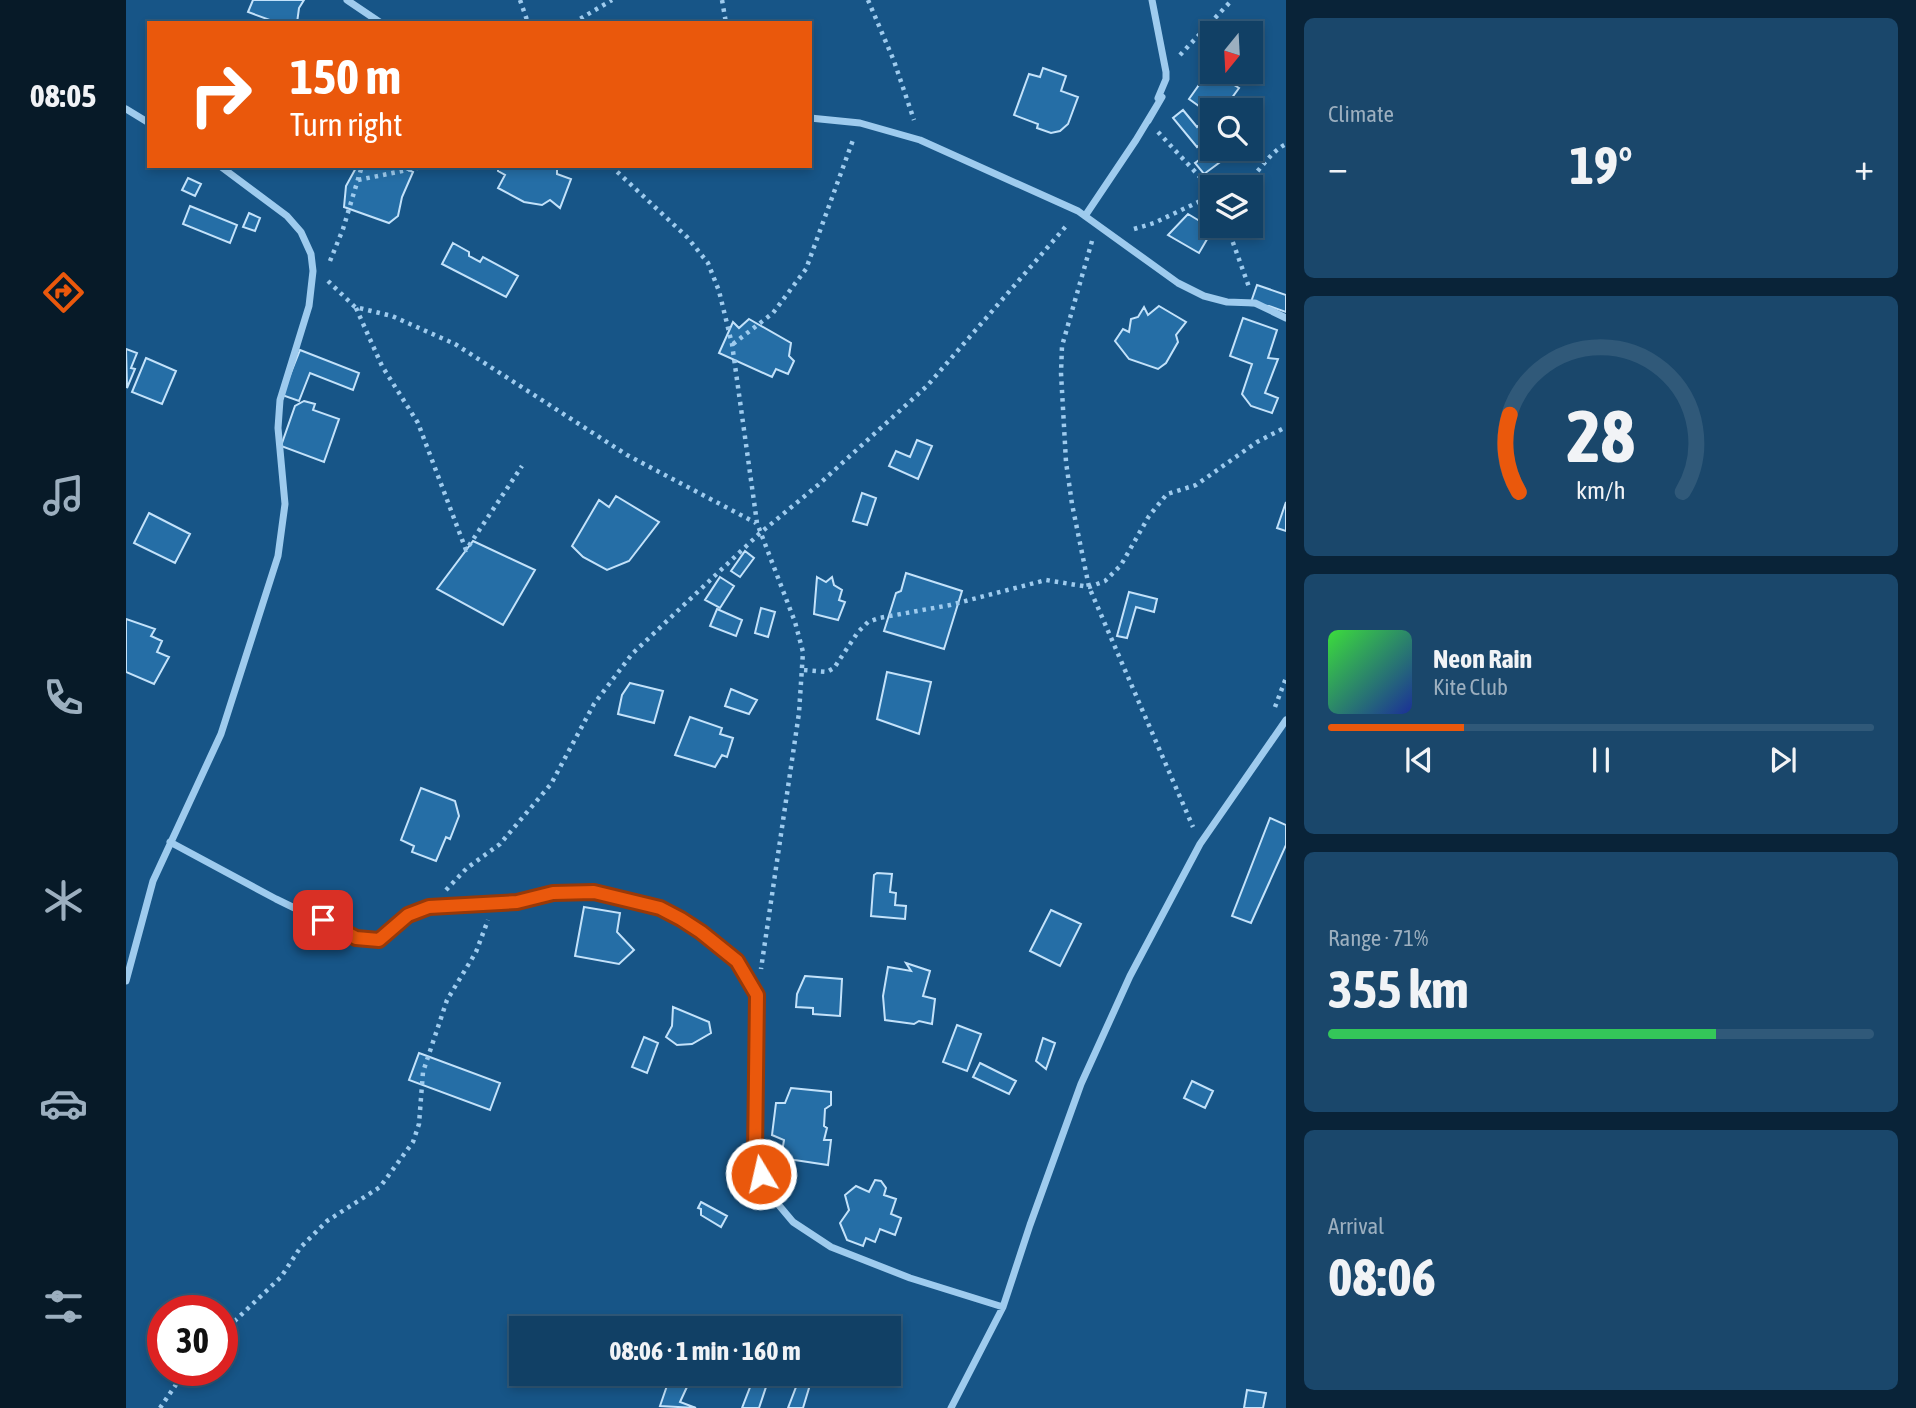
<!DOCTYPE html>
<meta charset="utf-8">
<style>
body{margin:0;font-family:"Asap Condensed",sans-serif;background:#1a476b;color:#f1f3f6;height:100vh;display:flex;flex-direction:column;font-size:26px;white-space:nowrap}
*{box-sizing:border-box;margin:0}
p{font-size:23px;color:#9cafbf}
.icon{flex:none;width:38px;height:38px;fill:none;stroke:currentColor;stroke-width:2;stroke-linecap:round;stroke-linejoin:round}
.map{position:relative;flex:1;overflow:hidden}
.details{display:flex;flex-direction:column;gap:18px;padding:18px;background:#092338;width:630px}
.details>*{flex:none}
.hud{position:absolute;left:21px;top:21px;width:665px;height:147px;border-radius:0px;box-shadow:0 4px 10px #0003,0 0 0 2px #305979;background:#ea580c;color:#fff;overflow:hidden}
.needle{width:46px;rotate:198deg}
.fabs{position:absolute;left:1074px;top:21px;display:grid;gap:14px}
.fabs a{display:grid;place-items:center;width:63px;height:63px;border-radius:0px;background:#114065;box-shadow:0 4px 10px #0003,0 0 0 2px #305979;font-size:35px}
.speed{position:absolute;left:21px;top:1295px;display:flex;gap:14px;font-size:35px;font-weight:700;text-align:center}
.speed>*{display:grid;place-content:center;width:91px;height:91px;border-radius:50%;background:#114065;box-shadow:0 4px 10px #0003,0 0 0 2px #305979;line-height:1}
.speed .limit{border:10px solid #d22;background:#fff;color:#111}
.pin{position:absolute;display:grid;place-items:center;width:60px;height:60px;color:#fff;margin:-30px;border-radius:14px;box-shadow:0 4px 10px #0006}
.me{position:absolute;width:77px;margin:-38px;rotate:351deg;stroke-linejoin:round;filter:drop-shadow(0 0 5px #0008)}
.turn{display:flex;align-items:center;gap:24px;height:147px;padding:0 28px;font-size:32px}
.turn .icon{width:91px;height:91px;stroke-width:2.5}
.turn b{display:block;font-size:49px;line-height:60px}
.big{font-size:52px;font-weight:700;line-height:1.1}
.details .widget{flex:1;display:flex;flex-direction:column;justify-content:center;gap:10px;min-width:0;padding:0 24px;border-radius:10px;background:#1a476b}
.details .dial{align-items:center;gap:0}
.dial svg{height:182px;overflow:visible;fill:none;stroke:#305979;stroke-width:7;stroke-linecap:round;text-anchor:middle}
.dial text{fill:#f1f3f6;stroke:none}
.song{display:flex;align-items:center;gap:21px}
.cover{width:84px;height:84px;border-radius:10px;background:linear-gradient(135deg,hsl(120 70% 55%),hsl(230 70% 35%))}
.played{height:7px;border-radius:4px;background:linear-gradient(90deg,#ea580c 25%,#305979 25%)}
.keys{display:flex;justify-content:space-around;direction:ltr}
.heat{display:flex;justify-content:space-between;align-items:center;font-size:38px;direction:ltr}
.charge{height:10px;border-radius:5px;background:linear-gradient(90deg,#34c759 71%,#305979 0)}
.trip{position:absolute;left:383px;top:1316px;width:392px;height:70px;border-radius:0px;background:#114065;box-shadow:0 4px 10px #0003,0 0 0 2px #305979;font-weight:700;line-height:70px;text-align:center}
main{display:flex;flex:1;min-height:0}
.dock{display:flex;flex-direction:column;width:126px;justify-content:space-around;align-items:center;background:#071a28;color:#9cafbf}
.dock .icon{width:49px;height:49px}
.dock .selected{color:#ea580c}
.dock b{font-size:32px;color:#f1f3f6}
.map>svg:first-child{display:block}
.building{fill:#256ea6;stroke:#c3e2fa;stroke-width:2}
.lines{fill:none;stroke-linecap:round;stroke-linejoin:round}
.path{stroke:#9ecbee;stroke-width:4.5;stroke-dasharray:3.5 5;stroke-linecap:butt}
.minor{stroke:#9ecbee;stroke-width:7}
.route-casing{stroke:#983908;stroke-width:18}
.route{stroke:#ea580c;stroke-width:12}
</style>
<main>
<nav class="dock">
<b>08:05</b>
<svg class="icon selected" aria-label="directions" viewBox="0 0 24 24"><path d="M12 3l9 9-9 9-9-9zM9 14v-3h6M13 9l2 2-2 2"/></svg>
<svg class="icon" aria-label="music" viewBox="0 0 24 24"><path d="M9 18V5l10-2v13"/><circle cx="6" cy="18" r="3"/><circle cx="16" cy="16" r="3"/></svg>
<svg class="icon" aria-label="phone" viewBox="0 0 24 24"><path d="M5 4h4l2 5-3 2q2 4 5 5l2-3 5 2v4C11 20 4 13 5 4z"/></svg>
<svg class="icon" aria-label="climate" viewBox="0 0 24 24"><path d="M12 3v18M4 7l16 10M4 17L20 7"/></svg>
<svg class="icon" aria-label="car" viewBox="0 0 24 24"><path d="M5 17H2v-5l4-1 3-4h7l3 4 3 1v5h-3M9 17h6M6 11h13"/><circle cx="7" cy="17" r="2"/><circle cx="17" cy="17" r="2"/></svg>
<svg class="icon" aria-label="filters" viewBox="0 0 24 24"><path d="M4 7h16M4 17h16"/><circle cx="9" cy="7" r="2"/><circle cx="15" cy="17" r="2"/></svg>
</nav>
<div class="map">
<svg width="1160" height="1408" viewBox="0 0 1160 1408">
<rect width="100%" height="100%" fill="#175587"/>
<path class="building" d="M127 0H178L173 8 171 23H152L122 12Z
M917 68 940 76 935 91 952 97 942 124 934 131 925 133 911 128 912 124 888 115 903 74 914 77Z
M1085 68 1087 72 1113 88 1097 110H1087V116L1063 99Z
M1057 110 1071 127 1076 123 1086 135 1071 147 1047 118Z
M1089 149H1095L1101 157 1078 174 1069 163Z
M231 166H273L287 172 276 197 272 216 263 223 218 207 220 186Z
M372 166H431V174L445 179 434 208 424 200 416 205 398 202 372 188 379 175 372 171Z
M62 178 75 184 69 196 56 190Z
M64 206 111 225 104 243 57 224Z
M123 213 134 218 129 231 117 227Z
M1062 214 1087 229 1073 253 1042 235Z
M327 243 343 252V256L354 262 357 257 392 276 380 297 316 264Z
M1131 285 1160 295V312L1143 306 1124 305Z
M1033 306 1060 322 1050 335 1052 342 1040 363 1032 369 1003 359 989 341 997 329 1003 332 1005 319 1012 317 1018 307 1022 315Z
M1117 318 1151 330 1142 358 1152 359 1139 393 1152 398 1146 413 1125 406 1116 394 1126 364 1104 356Z
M623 319 665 343 663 356 668 361 662 374 650 369 646 377 593 353 607 322 613 328Z
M0 349 11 353 5 368 9 369 1 388Z
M174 350 233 373 227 390 184 373 173 401 156 395Z
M20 358 50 371 36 404 6 392Z
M178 401 189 404 187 410 213 419 198 462 155 446 169 406Z
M791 440 806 446 792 479 763 466 770 451 784 457Z
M736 493 750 498 741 525 727 521Z
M490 496 533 522 503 561 481 570 457 557 446 546 473 500 483 507Z
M1160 502V531L1151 528Z
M23 513 64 534 49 563 8 543Z
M347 541 409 570 377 625 311 589Z
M619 551 628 558 614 577 605 571Z
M780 573 836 591 818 649 758 631 770 593 775 591Z
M594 577 608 586 594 608 579 600Z
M691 577 700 582 706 577 708 585 716 590 713 600 719 602 712 620 688 614Z
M1003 592 1031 599 1028 612 1010 607 1001 638 991 636Z
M635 608 649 612 642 637 629 633Z
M591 609 616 620 610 636 584 626Z
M0 619 29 629 25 636 36 641 31 652 43 657 28 684 0 672Z
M761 672 805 682 793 734 751 719Z
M504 683 537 691 528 723 492 714 496 695Z
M605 689 631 700 623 714 599 706Z
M564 717 596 728 594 734 607 738 601 757 596 755 589 767 549 755Z
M295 788 329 801 333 816 324 839 320 837 310 861 286 852 288 846 275 840Z
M1144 818 1160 825V845L1125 923 1106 916Z
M751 873 766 874 764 892 770 893 769 905 780 906 779 919 745 916 748 875Z
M458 907 494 913 491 932 508 950 493 964 449 956Z
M925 910 955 924 934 966 904 951Z
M780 963 804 971 797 996 809 999 806 1024 793 1021 788 1024 759 1020 757 996 762 967 785 971Z
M679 976 716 979 714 1016 687 1014V1008L670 1007 671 994Z
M547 1007 583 1022 585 1033 566 1044 551 1045 540 1037 546 1026Z
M831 1025 855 1034 841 1071 817 1062Z
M518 1037 532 1043 521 1073 506 1067Z
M917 1038 929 1043 920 1069 910 1061Z
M293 1053 374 1083 364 1110 283 1080Z
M854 1063 890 1081 883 1094 847 1077Z
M1066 1081 1087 1091 1079 1108 1058 1098Z
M665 1088 705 1092V1105L699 1109 698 1126 701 1128 698 1140H705L702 1165 655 1158 658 1140 646 1135 650 1103H659Z
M749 1180 755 1181 760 1188 758 1195 770 1199 765 1214 775 1218 769 1235 754 1229 749 1242 740 1238 737 1246 721 1240 714 1223 723 1210 719 1195 730 1186 743 1192Z
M575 1202 601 1216 595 1227 575 1215V1209L572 1208Z
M545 1374 566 1376 554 1402 570 1408 534 1406Z
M675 1374 686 1378 677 1408H662Z
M628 1377 641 1384 633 1408H616Z
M1121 1390 1140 1393 1137 1408H1118Z"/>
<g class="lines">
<path class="path" d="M394 0 402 23
M596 0 600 23
M742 0 768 61 788 120
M447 23 486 0
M1054 55 1106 0
M1032 132 1087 191
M485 166 561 237 582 263 593 291 606 344 631 523 669 622 677 652 673 713 635 969
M232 180 301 166
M1112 187C1132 178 1140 154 1160 144
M1101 226 1123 287
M1008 229 1028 223 1087 195
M966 241 936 346 935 373 940 462 946 504 963 587 1067 827
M204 261 217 229 236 166
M202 281 229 307 266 316 329 344 501 455 630 523
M230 308 256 366 292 423 340 550 396 466
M607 344 647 313 680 269 727 140
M678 670 701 672 708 668 732 632 742 622 753 618 824 605 920 580 963 587 979 581 995 565 1023 516 1041 494 1070 485 1131 442 1160 427
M1149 707 1160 678
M320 890 341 868 374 844 425 784 468 704 506 654 633 534 692 485 801 386 941 225
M96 1333 155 1277 174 1248 201 1221 254 1187 287 1142 293 1124 297 1072 321 1000 350 952 362 920
M34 1408 60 1370"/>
<path class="minor" d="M221 0 255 23
M1026 0 1040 72V79L1032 98
M0 109 23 123
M684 118 734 123 794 140 952 211 1052 283 1078 296 1101 302 1129 303 1160 318
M959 216 1010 140 1036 97 1022 121
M44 842 150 899 230 938 253 940 282 916 303 907 391 902 427 893 468 892 534 908 575 932 611 961 631 995 629 1157 641 1191 667 1222 705 1247 784 1278 877 1307
M0 981 27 881 95 734 152 556 159 504 152 428 154 400 183 306 187 271 185 254 175 232 161 216 94 166
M825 1408 877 1307 904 1225 955 1084 1004 976 1074 844 1160 720"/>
</g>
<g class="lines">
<g class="route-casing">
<path id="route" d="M197 920 230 938 253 940 282 915 303 907 391 902 427 893 468 892 534 908 555 919 575 932 611 961 631 995 629 1157 635 1174"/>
</g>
<use href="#route" class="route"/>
</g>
</svg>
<div class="fabs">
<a><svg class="needle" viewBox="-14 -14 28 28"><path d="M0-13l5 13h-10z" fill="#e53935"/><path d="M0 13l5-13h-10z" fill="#9cafbf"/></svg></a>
<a><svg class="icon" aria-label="search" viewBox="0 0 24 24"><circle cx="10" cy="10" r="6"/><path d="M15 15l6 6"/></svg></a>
<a><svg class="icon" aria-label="layers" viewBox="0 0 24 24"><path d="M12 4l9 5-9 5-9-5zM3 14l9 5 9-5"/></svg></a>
</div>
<div class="speed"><div class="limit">30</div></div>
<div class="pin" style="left:197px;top:920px;background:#d93025"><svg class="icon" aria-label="arrive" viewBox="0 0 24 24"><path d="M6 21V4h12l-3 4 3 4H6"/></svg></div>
<svg class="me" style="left:635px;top:1174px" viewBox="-20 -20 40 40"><circle r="17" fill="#ea580c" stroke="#fff" stroke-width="3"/><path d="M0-11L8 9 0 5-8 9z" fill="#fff"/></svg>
<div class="trip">08:06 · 1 min · 160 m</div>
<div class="hud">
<div class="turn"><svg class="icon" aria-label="right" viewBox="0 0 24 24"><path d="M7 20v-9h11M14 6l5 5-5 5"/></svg><div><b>150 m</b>Turn right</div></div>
</div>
</div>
<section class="details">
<div class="widget"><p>Climate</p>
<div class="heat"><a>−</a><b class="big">19°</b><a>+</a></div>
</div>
<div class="widget dial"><svg viewBox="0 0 100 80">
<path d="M14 69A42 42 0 1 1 86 69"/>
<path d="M14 69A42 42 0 0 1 10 35" stroke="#ea580c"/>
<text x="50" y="56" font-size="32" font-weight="700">28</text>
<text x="50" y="72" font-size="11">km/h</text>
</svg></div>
<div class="widget">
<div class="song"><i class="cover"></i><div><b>Neon Rain</b><p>Kite Club</p></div></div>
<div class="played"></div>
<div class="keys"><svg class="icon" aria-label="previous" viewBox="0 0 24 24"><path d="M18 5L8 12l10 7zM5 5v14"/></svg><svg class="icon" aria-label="pause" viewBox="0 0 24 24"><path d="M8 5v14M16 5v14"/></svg><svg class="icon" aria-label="next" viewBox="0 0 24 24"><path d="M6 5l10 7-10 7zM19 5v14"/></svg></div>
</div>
<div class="widget"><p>Range · 71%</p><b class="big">355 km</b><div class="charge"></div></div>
<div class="widget"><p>Arrival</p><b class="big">08:06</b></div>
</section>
</main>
